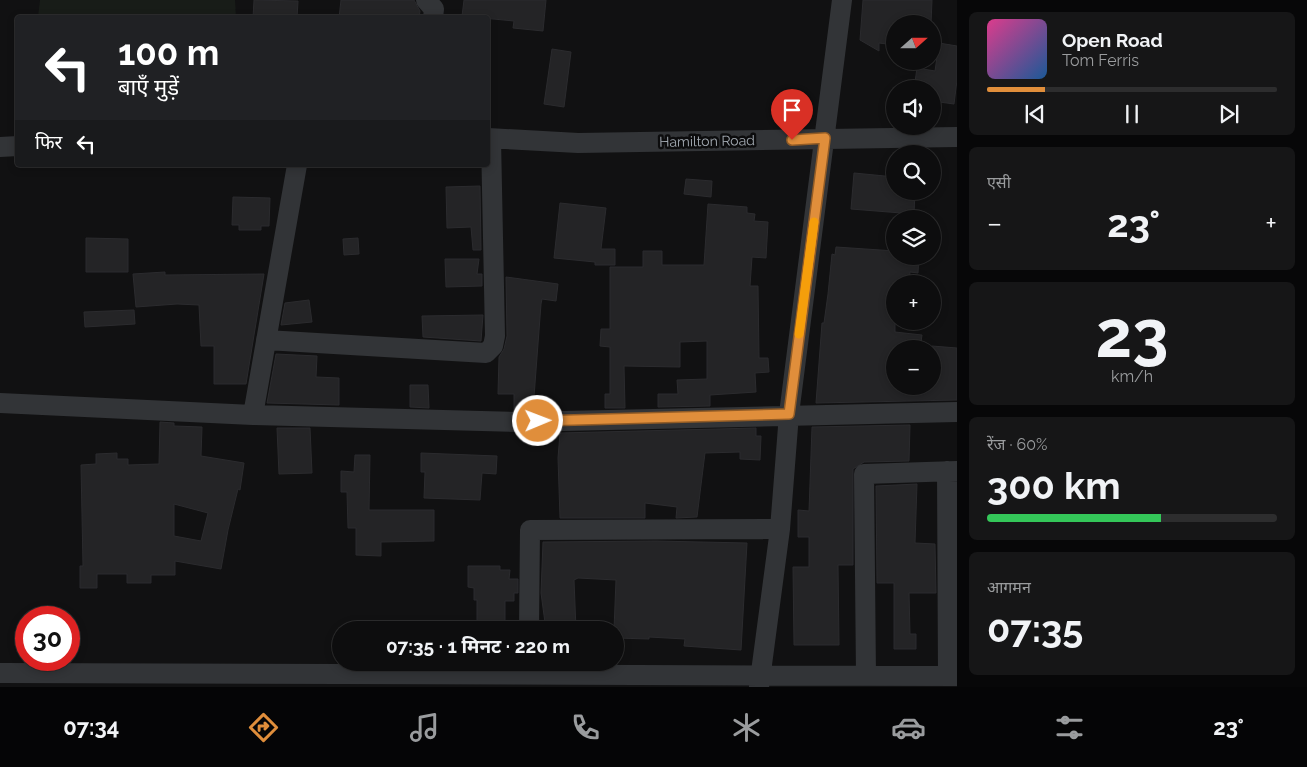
<!DOCTYPE html>
<html lang="hi">
<meta charset="utf-8">
<style>
body{margin:0;font-family:Raleway,"Noto Sans Devanagari",sans-serif;background:#161617;color:#f1f3f6;height:100vh;display:flex;flex-direction:column;font-size:19px;white-space:nowrap}
*{box-sizing:border-box;margin:0}
p{font-size:16px;color:#9a9c9e}
.icon{flex:none;width:28px;height:28px;fill:none;stroke:currentColor;stroke-width:2;stroke-linecap:round;stroke-linejoin:round}
.map{position:relative;flex:1;overflow:hidden}
.drawer{display:flex;flex-direction:column;gap:12px;padding:12px;background:#070708;width:350px}
.drawer>*{flex:none}
.hud{position:absolute;left:15px;top:15px;width:475px;height:152px;border-radius:5px;box-shadow:0 2px 8px #0003,0 0 0 1px #2d2d2e;background:#202124;color:#fff;overflow:hidden}
.needle{width:32px;rotate:69deg}
.controls{position:absolute;left:886px;top:15px;display:grid;gap:10px}
.controls a{display:grid;place-items:center;width:55px;height:55px;border-radius:50%;background:#0d0d0e;box-shadow:0 2px 8px #0003,0 0 0 1px #2d2d2e;font-size:25px}
.speed{position:absolute;left:15px;top:606px;display:flex;gap:10px;font-size:25px;font-weight:700;text-align:center}
.speed>*{display:grid;place-content:center;width:65px;height:65px;border-radius:50%;background:#0d0d0e;box-shadow:0 2px 8px #0003,0 0 0 1px #2d2d2e;line-height:1}
.speed .limit{border:8px solid #d22;background:#fff;color:#111}
.pin{position:absolute;display:grid;place-items:center;width:42px;height:42px;color:#fff;margin:-51px -21px;border-radius:50% 50% 50% 0;rotate:-45deg;box-shadow:0 0 5px #0007}
.pin .icon{rotate:45deg}
.me{position:absolute;width:55px;margin:-28px;rotate:89deg;stroke-linejoin:round;filter:drop-shadow(0 0 4px #0008)}
.turn{display:flex;align-items:center;gap:18px;height:105px;padding:0 20px;font-size:22px}
.turn .icon{width:65px;height:65px;stroke-width:2.5}
.turn b{display:block;font-size:35px;line-height:42px}
.then{display:flex;align-items:center;height:48px;padding:0 20px;background:#0003;gap:10px;font-size:19px}
.big{font-size:38px;font-weight:700;line-height:1.1}
.drawer .widget{flex:1;display:flex;flex-direction:column;justify-content:center;gap:8px;min-width:0;padding:0 18px;border-radius:8px;background:#161617}
.drawer .dial{align-items:center;gap:0}
.dial b{font-size:65px;line-height:1}
.song{display:flex;align-items:center;gap:15px}
.cover{width:60px;height:60px;border-radius:8px;background:linear-gradient(135deg,hsl(330 70% 55%),hsl(210 70% 35%))}
.played{height:5px;border-radius:2px;background:linear-gradient(90deg,#e08e3b 20%,#2d2d2e 20%)}
.keys{display:flex;justify-content:space-around;direction:ltr}
.heat{display:flex;justify-content:space-between;align-items:center;font-size:28px;direction:ltr}
.charge{height:8px;border-radius:4px;background:linear-gradient(90deg,#34c759 60%,#2d2d2e 0)}
.trip{position:absolute;left:332px;top:621px;width:292px;height:50px;border-radius:25px;background:#0d0d0e;box-shadow:0 2px 8px #0003,0 0 0 1px #2d2d2e;font-weight:700;line-height:50px;text-align:center}
.dock{display:flex;height:80px;justify-content:space-around;align-items:center;background:#050506;color:#9a9c9e}
.dock .icon{width:35px;height:35px}
.dock .current{color:#e08e3b}
.dock b{font-size:22px;color:#f1f3f6}
main{display:flex;flex:1;min-height:0}
.map>svg:first-child{display:block}
.green{fill:#181c18}
.building{fill:#242426;stroke:#2b2b2e;fill-rule:evenodd}
.lines{fill:none;stroke-linecap:round;stroke-linejoin:round}
.minor{stroke:#323437;stroke-width:20}
.route-casing{stroke:#925c26;stroke-width:12}
.route{stroke:#e08e3b;stroke-width:9}
.slow{stroke:#f59e0b;stroke-width:9}
.labels{text-anchor:middle;dominant-baseline:central;stroke-width:5;stroke-linejoin:round;paint-order:stroke}
.street-label{font-size:14px;fill:#a3aab2;stroke:#0c0c0d}
</style>
<main>
<div class="map">
<svg width="957" height="687" viewBox="0 0 957 687">
<rect width="100%" height="100%" fill="#111112"/>
<path class="green" d="M40 0H235L236 17H38Z"/>
<path class="building" d="M254 0 298 1 297 18H253Z
M341 0H414L420 11 419 18H339Z
M464 0H546L543 31 513 28 514 21 462 16Z
M863 0H932L931 24H895V45L879 43V51L860 40Z
M939 43 957 46V80L954 104 932 101V89H914L917 68 935 71Z
M552 49 571 52 564 107 544 104Z
M854 173 895 177V191H915L914 214 851 209Z
M686 179 712 181 711 197 684 194Z
M480 186 481 250H473L471 227 447 228 446 187Z
M233 197 270 198 269 226H261V230H239V225H232Z
M560 203 606 208 601 249H615V265H595V262L554 258Z
M708 204 747 207V213L755 214 754 221 768 222 766 258 752 257 750 286H758L759 358H768L769 372 755 373 756 392 710 395V406L658 407V394H678L677 380 707 379V341L680 342V367L624 366 625 408H605V394H610V347L600 346 601 329H610V267H643V251H662V265H704Z
M86 238 128 239V272H86Z
M358 238 359 254 344 255 343 239Z
M836 247 895 251V256H919L918 273 910 272 909 284H895V332L922 335 920 349H895V386H932V346L957 348V400L816 403 822 323H824L828 294 832 254 835 255Z
M445 259H479L477 274H482V286L446 287Z
M165 272V275L264 274 246 384H214V346H201L199 305 177 304 136 307 133 274Z
M506 277 558 284 556 301 542 299 541 304 533 410 514 409V394H498L499 357 504 349 507 336Z
M309 300 312 322 281 325 285 303Z
M134 310 135 324 85 327 84 312Z
M483 315 481 341 423 337 422 316Z
M276 354 317 356 316 377 339 378V405L267 403Z
M410 385H428L429 408 410 407Z
M160 422 174 423V426L202 427 201 456 244 463 240 490 238 489 228 530 221 569 175 561V575H151V583H127V574H97V588H80V566H83L81 465 96 464V454L117 453V459H128V465L159 464ZM174 504 208 513 201 541 174 536Z
M910 425 909 461 864 462 853 469V565H838L839 645H794L793 567H809V537H798V510L809 511 812 427Z
M277 428H310L312 473 279 474Z
M756 428V436H761L760 460 740 459V452L705 453 697 517 676 518 677 507 645 503V518H560L558 458 560 433Z
M421 453 497 456 496 474 482 473 480 500 424 498 425 472H421Z
M355 455H370L369 510H434V541L381 542V556L356 555V528H348L347 492H341V471L354 472Z
M917 484 915 543 935 544 936 593H909L910 634H916V649H894V583H877L876 486Z
M656 541 747 543 741 650 684 646 685 639 649 637V639L616 638V630H614L616 580 578 578 574 580 576 630H546L541 593 543 542Z
M468 566H500V570H510L509 579H518V593H514V601H505V630H477V600H474V588L468 587Z"/>
<g class="lines">
<path class="minor" d="M426 0 434 9 433 18
M488 138 578 143 957 137
M0 147 18 146
M266 340 486 353 493 346 495 336 491 139
M0 403 253 415 519 422 957 412
M253 415 297 165
M947 471 948 676
M529 630 530 530 780 529
M0 673 957 676
M866 676 864 474 957 471
M759 687 780 529 789 414 842 0"/>
</g>
<g class="lines">
<g class="route-casing">
<path id="route" d="M538 421 789 414 825 138 792 140"/>
</g>
<use href="#route" class="route"/>
<path class="slow" d="M799 334 814 222"/>
</g>
<g class="labels">
<g class="street-label">
<text transform="translate(707 141) rotate(-1)">Hamilton Road</text>
</g>
</g>
</svg>
<div class="controls">
<a><svg class="needle" viewBox="-14 -14 28 28"><path d="M0-13l5 13h-10z" fill="#e53935"/><path d="M0 13l5-13h-10z" fill="#9a9c9e"/></svg></a>
<a><svg class="icon" aria-label="sound" viewBox="0 0 24 24"><path d="M4 9h4l5-4v14l-5-4H4zM17 9q2 3 0 6"/></svg></a>
<a><svg class="icon" aria-label="search" viewBox="0 0 24 24"><circle cx="10" cy="10" r="6"/><path d="M15 15l6 6"/></svg></a>
<a><svg class="icon" aria-label="layers" viewBox="0 0 24 24"><path d="M12 4l9 5-9 5-9-5zM3 14l9 5 9-5"/></svg></a>
<a>+</a>
<a>−</a>
</div>
<div class="speed"><div class="limit">30</div></div>
<div class="pin" style="left:792px;top:140px;background:#d93025"><svg class="icon" aria-label="arrive" viewBox="0 0 24 24"><path d="M6 21V4h12l-3 4 3 4H6"/></svg></div>
<svg class="me" style="left:538px;top:421px" viewBox="-20 -20 40 40"><circle r="17" fill="#e08e3b" stroke="#fff" stroke-width="3"/><path d="M0-11L8 9 0 5-8 9z" fill="#fff"/></svg>
<div class="trip">07:35 · 1 मिनट · 220 m</div>
<div class="hud">
<div class="turn"><svg class="icon" aria-label="left" viewBox="0 0 24 24"><path d="M17 20v-9H6M10 6l-5 5 5 5"/></svg><div><b>100 m</b>बाएँ मुड़ें</div></div>
<div class="then">फिर<svg class="icon" aria-label="left" viewBox="0 0 24 24"><path d="M17 20v-9H6M10 6l-5 5 5 5"/></svg></div>
</div>
</div>
<section class="drawer">
<div class="widget">
<div class="song"><i class="cover"></i><div><b>Open Road</b><p>Tom Ferris</p></div></div>
<div class="played"></div>
<div class="keys"><svg class="icon" aria-label="previous" viewBox="0 0 24 24"><path d="M18 5L8 12l10 7zM5 5v14"/></svg><svg class="icon" aria-label="pause" viewBox="0 0 24 24"><path d="M8 5v14M16 5v14"/></svg><svg class="icon" aria-label="next" viewBox="0 0 24 24"><path d="M6 5l10 7-10 7zM19 5v14"/></svg></div>
</div>
<div class="widget"><p>एसी</p>
<div class="heat"><a>−</a><b class="big">23°</b><a>+</a></div>
</div>
<div class="widget dial"><b>23</b><p>km/h</p></div>
<div class="widget"><p>रेंज · 60%</p><b class="big">300 km</b><div class="charge"></div></div>
<div class="widget"><p>आगमन</p><b class="big">07:35</b></div>
</section>
</main>
<nav class="dock">
<b>07:34</b>
<svg class="icon current" aria-label="directions" viewBox="0 0 24 24"><path d="M12 3l9 9-9 9-9-9zM9 14v-3h6M13 9l2 2-2 2"/></svg>
<svg class="icon" aria-label="music" viewBox="0 0 24 24"><path d="M9 18V5l10-2v13"/><circle cx="6" cy="18" r="3"/><circle cx="16" cy="16" r="3"/></svg>
<svg class="icon" aria-label="phone" viewBox="0 0 24 24"><path d="M5 4h4l2 5-3 2q2 4 5 5l2-3 5 2v4C11 20 4 13 5 4z"/></svg>
<svg class="icon" aria-label="climate" viewBox="0 0 24 24"><path d="M12 3v18M4 7l16 10M4 17L20 7"/></svg>
<svg class="icon" aria-label="car" viewBox="0 0 24 24"><path d="M5 17H2v-5l4-1 3-4h7l3 4 3 1v5h-3M9 17h6M6 11h13"/><circle cx="7" cy="17" r="2"/><circle cx="17" cy="17" r="2"/></svg>
<svg class="icon" aria-label="filters" viewBox="0 0 24 24"><path d="M4 7h16M4 17h16"/><circle cx="9" cy="7" r="2"/><circle cx="15" cy="17" r="2"/></svg>
<b>23°</b>
</nav>
